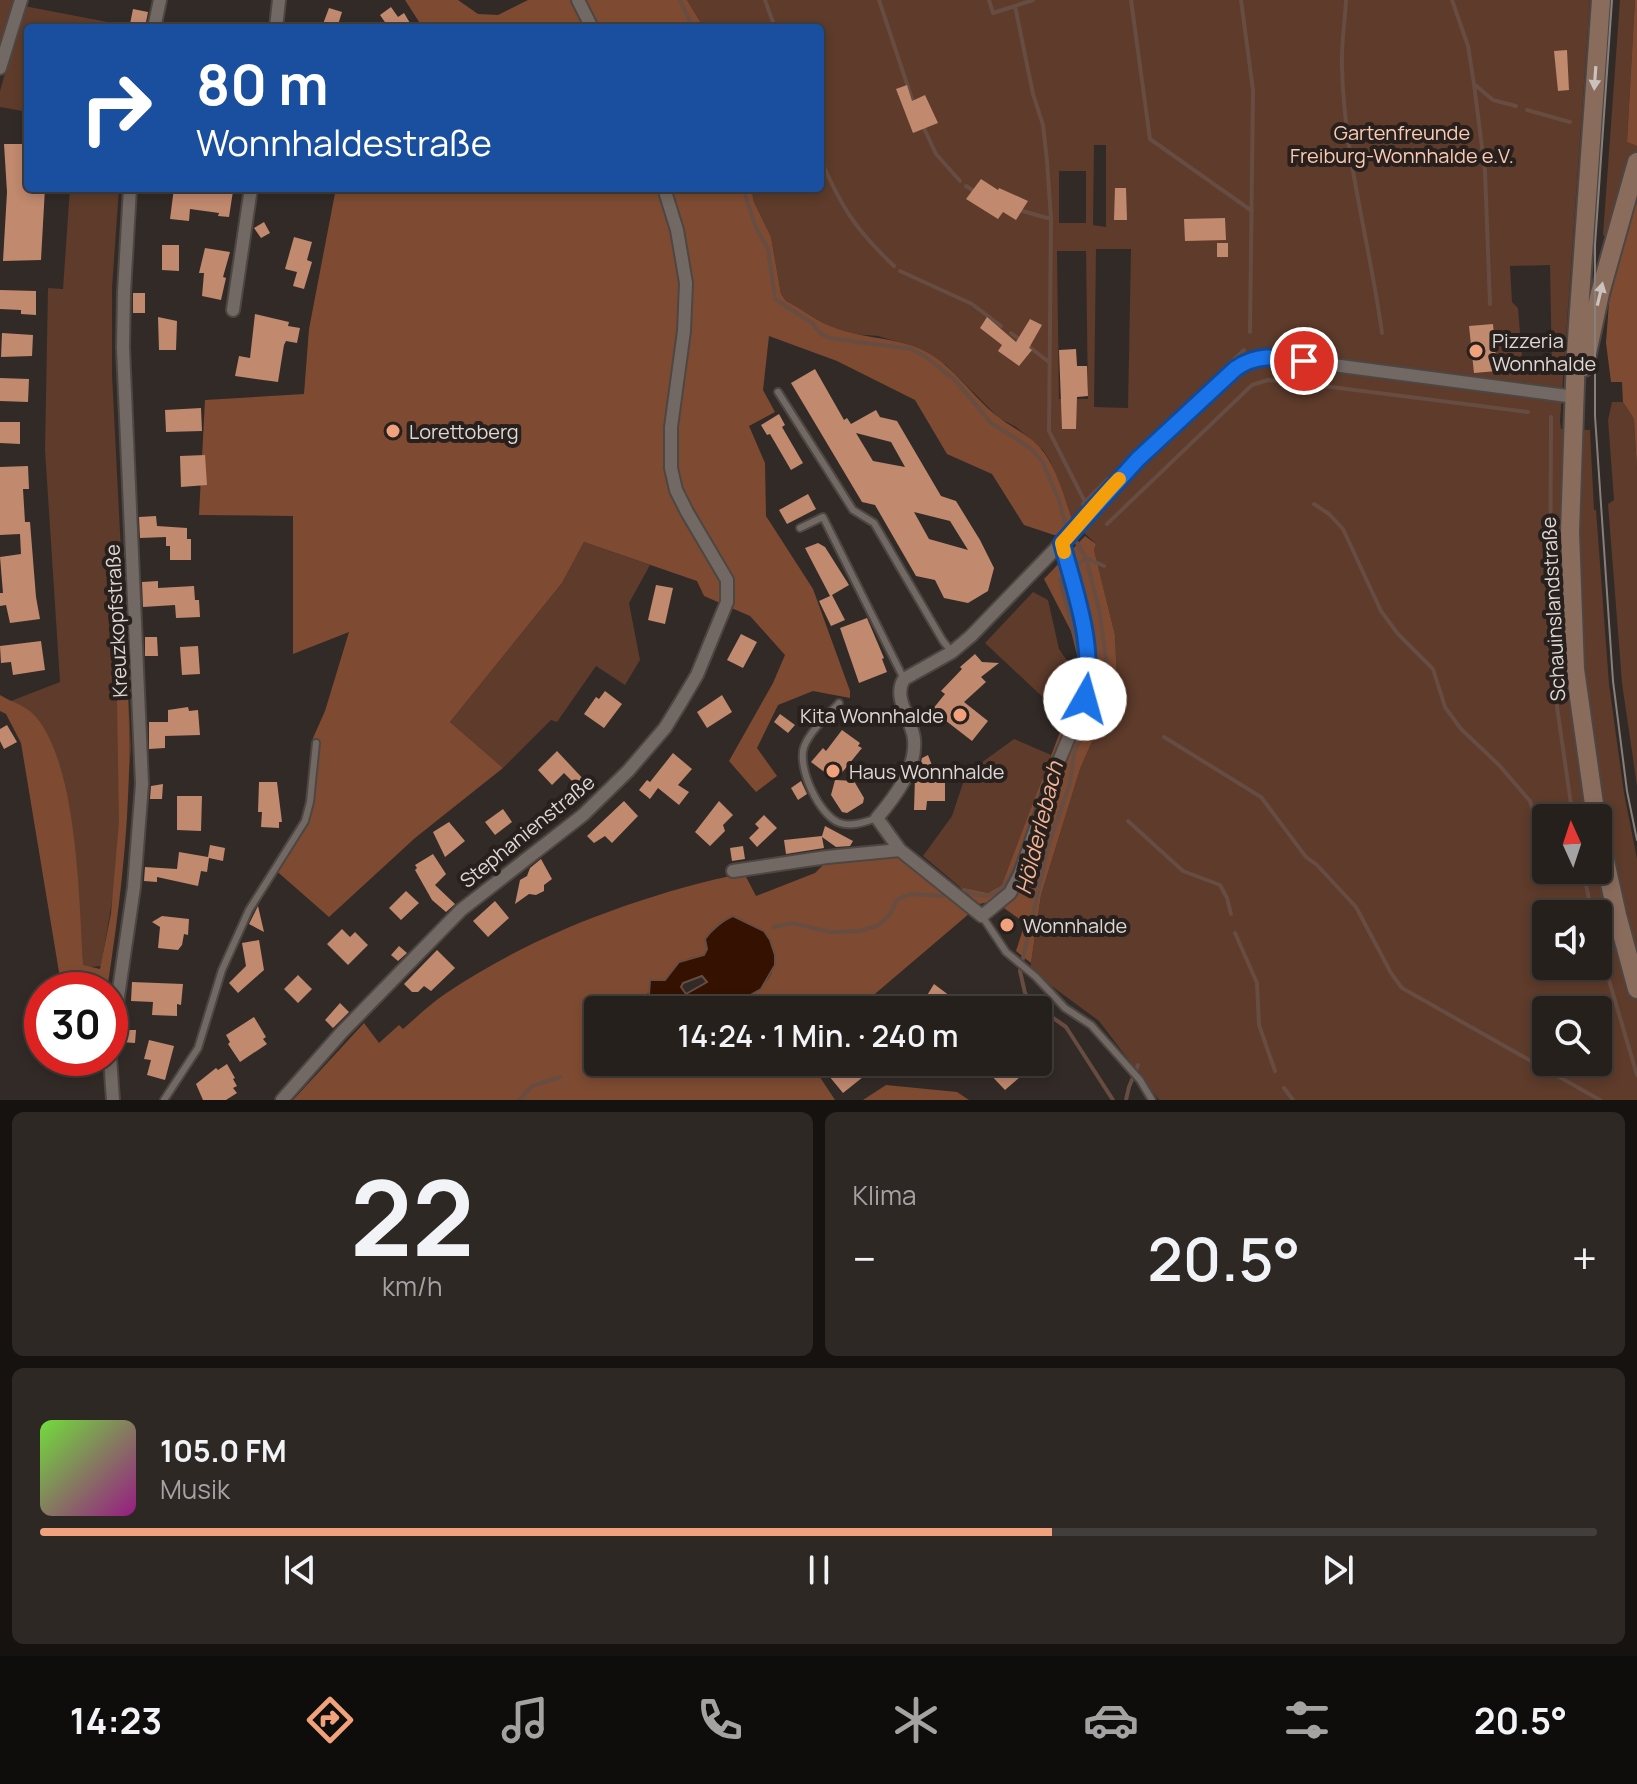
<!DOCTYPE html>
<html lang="de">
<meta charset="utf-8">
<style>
body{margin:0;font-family:Manrope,sans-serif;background:#2e2825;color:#f1f3f6;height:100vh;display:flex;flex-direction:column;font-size:30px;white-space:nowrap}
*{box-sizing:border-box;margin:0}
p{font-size:26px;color:#a4a3a3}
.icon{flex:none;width:44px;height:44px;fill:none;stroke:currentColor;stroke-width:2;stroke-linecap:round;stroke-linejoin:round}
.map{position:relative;height:1100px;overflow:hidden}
.drawer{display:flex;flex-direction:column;gap:12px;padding:12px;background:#15120f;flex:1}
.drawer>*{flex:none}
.top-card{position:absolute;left:24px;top:24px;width:800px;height:168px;border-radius:8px;box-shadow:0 4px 12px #0003,0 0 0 2px #423e3b;background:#1a4fa0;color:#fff;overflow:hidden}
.needle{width:52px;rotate:357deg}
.tools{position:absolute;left:1532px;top:804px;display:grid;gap:16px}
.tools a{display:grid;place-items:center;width:80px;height:80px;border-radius:8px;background:#26201c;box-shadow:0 4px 12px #0003,0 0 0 2px #423e3b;font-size:40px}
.speed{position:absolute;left:24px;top:972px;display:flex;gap:16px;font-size:40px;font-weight:700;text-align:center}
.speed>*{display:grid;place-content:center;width:104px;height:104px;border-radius:50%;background:#26201c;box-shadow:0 4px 12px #0003,0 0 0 2px #423e3b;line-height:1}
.speed .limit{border:12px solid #d22;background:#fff;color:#111}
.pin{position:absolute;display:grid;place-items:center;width:68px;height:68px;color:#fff;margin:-34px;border:4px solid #fff;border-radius:50%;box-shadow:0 2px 8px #0007}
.me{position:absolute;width:88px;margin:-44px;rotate:7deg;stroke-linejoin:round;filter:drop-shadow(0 0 6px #0008)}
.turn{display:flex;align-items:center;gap:28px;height:168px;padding:0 40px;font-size:36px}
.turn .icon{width:104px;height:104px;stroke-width:2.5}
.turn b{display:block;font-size:56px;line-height:68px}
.big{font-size:60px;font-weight:600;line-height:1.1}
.drawer .card{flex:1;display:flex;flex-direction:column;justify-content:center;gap:12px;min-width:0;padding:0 28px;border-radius:12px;background:#2e2825}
.drawer .dial{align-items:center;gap:0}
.dial b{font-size:104px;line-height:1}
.song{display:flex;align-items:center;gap:24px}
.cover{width:96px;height:96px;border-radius:12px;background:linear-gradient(135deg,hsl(100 70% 55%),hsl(310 70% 35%))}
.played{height:8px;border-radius:4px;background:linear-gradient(90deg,#f1a17b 65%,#423e3b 65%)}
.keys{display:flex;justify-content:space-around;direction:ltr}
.heat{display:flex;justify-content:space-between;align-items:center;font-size:44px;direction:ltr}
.drawer .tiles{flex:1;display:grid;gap:12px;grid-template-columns:1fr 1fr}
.card:last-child{grid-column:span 2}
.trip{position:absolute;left:584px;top:996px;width:468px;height:80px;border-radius:8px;background:#26201c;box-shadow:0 4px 12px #0003,0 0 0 2px #423e3b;font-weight:600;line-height:80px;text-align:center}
.dock{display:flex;height:128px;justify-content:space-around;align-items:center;background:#0f0d0b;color:#a4a3a3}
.dock .icon{width:56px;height:56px}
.dock .selected{color:#f1a17b}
.dock b{font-size:36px;color:#f1f3f6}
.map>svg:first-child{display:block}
.green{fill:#5e3b2b;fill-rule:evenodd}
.forest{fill:#7e4b32}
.water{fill:#341101;stroke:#674c41;stroke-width:2;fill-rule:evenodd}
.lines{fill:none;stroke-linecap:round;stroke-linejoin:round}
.stream{stroke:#674c41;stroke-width:4}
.building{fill:#c1896e;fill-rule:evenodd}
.lane-casing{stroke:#4d4642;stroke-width:10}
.street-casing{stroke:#4d4642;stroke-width:16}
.secondary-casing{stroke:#4d4642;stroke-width:22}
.lane{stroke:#736964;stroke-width:6}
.street{stroke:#736964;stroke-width:12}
.secondary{stroke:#8a6c5d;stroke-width:18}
.tram{stroke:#867f7c;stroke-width:2}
.oneway{fill:#ccc2bd}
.route-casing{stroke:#114b97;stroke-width:20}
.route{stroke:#1a73e8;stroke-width:14}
.slow{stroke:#f59e0b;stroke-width:14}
.poi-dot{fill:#f1a17b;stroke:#28201d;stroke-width:3}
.labels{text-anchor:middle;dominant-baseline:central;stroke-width:8;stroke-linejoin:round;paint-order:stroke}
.park-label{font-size:20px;fill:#fccab2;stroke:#28201d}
.poi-label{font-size:20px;fill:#ddd7d5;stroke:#28201d;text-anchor:start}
.street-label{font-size:20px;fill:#ddd7d5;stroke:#28201d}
.water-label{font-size:22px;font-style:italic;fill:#f5b495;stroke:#28201d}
</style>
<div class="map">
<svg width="1637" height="1100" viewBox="0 0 1637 1100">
<rect width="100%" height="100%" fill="#322a26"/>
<path class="green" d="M0 0H18L0 57Z
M687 0H1590L1560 421 1561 429 1590 430 1594 510H1596L1609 684 1624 793 1637 859V1100H1159L1099 1021 1030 970 1041 895 1080 769 1094 737 1110 712 1117 684 1115 635 1094 550 1096 544 1073 522 1050 461 1043 450 1016 427 999 418 947 366 918 348 878 336 851 334 832 328 786 301 781 294 771 237 754 202 751 188H820V28H704ZM1094 145H1106V227L1093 225ZM1059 171H1086V223H1059ZM1096 249H1131L1128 408 1094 407ZM1057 251H1086L1088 399H1059ZM1550 265 1552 373 1523 369 1518 308 1512 302 1510 266ZM1546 818H1598V870H1546ZM1546 914H1598V966H1546ZM1546 1010H1598V1062H1546Z
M1620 0H1635L1627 142 1637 146V195L1622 247 1603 235Z
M24 6 139 28H28V112L0 107V91Z
M70 188H119L112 288V375L131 748 125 825 101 966 80 968 11 701 60 682 45 450 48 288 63 289Z
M1612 402H1623L1634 419 1637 470V786L1622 683 1608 504 1614 500 1608 420Z
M584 542 650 565 629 603 640 660 625 685 596 666 557 722 551 720 503 768 450 722 562 583Z
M1033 592 1048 600 1059 649 1074 671 1050 704 985 643Z
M1014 739 1051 755 1007 875 1002 885 988 893 960 887 923 856 952 816 966 774Z"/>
<path class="forest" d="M405 0H458L478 14 498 15 528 0H687L704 28H423Z
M1635 0H1637V146L1627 142Z
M336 188H751L754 202 771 237 781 294 786 301C802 309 818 322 835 328 860 338 891 337 918 348 953 363 969 394 997 416 1013 429 1033 436 1045 454 1058 473 1065 500 1073 522L1059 535H1054L1024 525 992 474 947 454 915 400 837 361 769 336 763 390 775 412 749 426 765 463 766 516 813 589 850 691V698L813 691 778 705 757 748 777 776 756 792 729 761 773 683 785 655 750 616 704 596 697 581 584 542 562 583 450 722 503 768 415 838 329 917 272 867 303 821 307 802 313 738 325 711 349 632 293 654V516L199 515 205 400 304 394 309 329Z
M1637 195V470L1634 419 1623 402 1622 382H1611L1606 343 1609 302Z
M1085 536 1096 544 1094 550 1115 635 1117 684 1110 712 1094 737 1080 769 1041 895 1031 963 1016 951 1025 923 994 901 979 904 960 887 988 893 1002 885 1074 695 1080 662 1071 631 1044 579Z
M0 695C13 703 26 705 36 717 78 767 79 901 83 965L100 969 111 913 119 822 117 700 128 698C133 797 122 892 107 990H66L59 972 21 743 6 714 0 711Z
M890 854 907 857 970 913 856 1010H724C730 1005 735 1005 741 1001 778 976 779 972 764 932L723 921 707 935V949L704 955 690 958 673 969 665 981 653 979C649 996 645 1000 627 1001L623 1010H598L600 1062 586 1068 598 1073 625 1062H810L835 1100H293L364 1023 379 1043 399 1025 403 1029C417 1017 430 1004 445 994 531 935 643 894 744 873L756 896 815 873 824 864 833 860Z
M886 1085 957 1092 969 1100H863Z"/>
<path class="water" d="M733 916 764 931 770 940 775 955V965L761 989 724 1010H623V1004C631 998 640 1001 649 995L650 980H665L679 962 704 955 707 949 705 939C711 930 723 920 733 916ZM702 976 707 982 686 994 681 987 683 983Z
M600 1062H625L609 1070 586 1073V1069Z"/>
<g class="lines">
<path class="stream" d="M680 0 693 28
M765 0 774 25
M879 0 914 105
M989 0 993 13 1015 6 1033 94 1043 125 1047 161 1051 219 1049 431 1085 502 1083 504
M1131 0 1150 139 1252 211
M1241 0 1253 90 1250 332
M1346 0C1345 22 1341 45 1342 67 1344 157 1370 244 1382 333
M1452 0 1468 46 1474 84 1493 100 1516 106
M1015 6 1033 0
M1474 84 1485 171 1490 304
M1527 110 1570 122
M922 124 936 154 960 181
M820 157C840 206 856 230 894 266
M966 186 977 193
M743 188 756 228 768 249 775 299 812 323 820 333 829 338 911 349 926 357 955 380 990 422 1030 448 1042 461 1059 500 1065 523 1086 558 1099 609 1108 673 1107 704 1098 724 1081 738 1074 753 1070 783 1049 844 1020 971 1025 993 1032 1003 1066 1027 1113 1100
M1019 210 1051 219
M900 271 972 304 1001 326
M1011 333 1049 362
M1551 417 1550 658 1573 818
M1125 463 1244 350
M1085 502 1108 479
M1314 504 1329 514 1343 529 1381 611 1398 634 1433 669 1445 707 1461 729 1499 765 1530 801 1542 842 1546 845
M1107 524 1252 385 1268 380 1284 381 1528 412
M1078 564 1086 558 1104 566
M1060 579 1082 667 1080 689 1066 728
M1164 737 1261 797 1306 857 1317 865 1356 907 1391 973 1402 988 1600 1100
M1128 821 1183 871 1220 885 1227 898 1231 914
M1583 870 1592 914
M964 890C976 896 987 899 999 890 1018 877 1037 805 1045 781
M774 927 792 923 830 932 860 931 879 925 889 916 897 900 905 896 912 894 942 896
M1235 933 1257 983 1259 1025 1275 1071
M1598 943 1637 1075
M1284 1088 1293 1100
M519 1100 532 1086 560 1077
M1126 1100 1129 1087 1138 1065"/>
</g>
<path class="building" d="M391 7 398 17 404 13 413 28H382L387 25 380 15Z
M329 8 342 12 337 28 323 24Z
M133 9 148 12 145 27 130 24Z
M1567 50 1569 90 1558 91 1554 51Z
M907 85 912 101 925 95 938 123 913 133 896 89Z
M4 144H28V188H45L41 260 3 261 7 192Z
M981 179 998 190 999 188 1028 201 1016 220 1003 212 998 219 966 199Z
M174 188H229L233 191 229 217 218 216 219 213 190 209 189 221 170 219Z
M1115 188H1126L1127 220H1114Z
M1225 218 1226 240 1185 241 1184 219Z
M264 222 270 233 261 238 254 228Z
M294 237 312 242 307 260 312 262 304 289 293 286 297 272 285 269Z
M1217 243H1228V257H1217Z
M162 245H179V271L162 270Z
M205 248 230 252 223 277 226 278 221 300 202 296 204 273H199Z
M0 290 36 291V315L21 314V310L0 309Z
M133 293H145V313H133Z
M255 314 289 322 288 326 300 328 297 343 286 341 284 345 278 382 235 376 239 356 250 358Z
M158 317 177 321 176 350H159Z
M987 317 1016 342 1030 319 1042 325 1029 348 1032 350 1019 366 998 351 1002 345 980 328Z
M1493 324 1497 371 1474 373 1469 326Z
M2 333 33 335 32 356 1 357Z
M1076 349 1077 366H1087L1088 396 1077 397 1076 429H1062L1059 350Z
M815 369 844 420 847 418 851 424 876 410 880 417 897 421 941 496 956 501 980 540 994 568 988 591 968 603 944 598 935 580 916 576 875 505 862 502 791 383ZM856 433 891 442 905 467 873 461ZM914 512 950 521 968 550 929 539Z
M0 378 29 379 28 402 0 401Z
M201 408 202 431 166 432 165 410Z
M779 414 785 425 782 427 803 463 791 470 770 434 767 435 761 425Z
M0 422H20V444L0 443Z
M205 455 207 485 181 487 180 456Z
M28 466 29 489H23L25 522H30L36 597 40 619 10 623 6 605 0 606V593H3L0 557 21 554 20 534 0 535V467Z
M808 494 816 509 787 524 779 510Z
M156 516 157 526 187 528V539H191V560H170V546H166V537L140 538 139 517Z
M818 543 825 547 849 585 832 595 845 620 831 626 819 601 830 596 805 548Z
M158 581V588L194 586 195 600H199L200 617 176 618 175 605 143 607 142 582Z
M656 585 673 588 665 624 648 620Z
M867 618 884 658 882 659 887 672 859 683 840 628Z
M741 634 757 642 743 668 727 660Z
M145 637H157L158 656H145Z
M41 641 45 670 13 675 11 662 1 663 0 646Z
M198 646 200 674 182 675 180 647Z
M975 654 982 662 999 663 981 677 986 682 964 702 988 721 972 741 932 710 945 694 941 691 962 669 960 667Z
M605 691 622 704 604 728 584 714 596 697 599 699Z
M722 695 732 712 707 728 697 712Z
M188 707 189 711 198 710 200 735 165 736V748L149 749V722H168V710Z
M780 714 795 725 788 733 774 722Z
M7 725 17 742 4 749 0 741V729Z
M842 730 860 743 858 746 862 748 836 780 854 781 864 798 863 803 847 813 842 812 831 795 835 780 811 762 823 748 826 751Z
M557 751 587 783 581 790 564 773 552 785 538 770Z
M673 753 692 769 678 785 689 792 679 805 658 788 650 799 639 790 647 780 650 782Z
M928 755 938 781 945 780V801H927L926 810H914L915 777H924L920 766 922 758Z
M801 781 807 794 798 800 791 788Z
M259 782H277L282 822H279V828L261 827 262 812H258Z
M163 784 162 799H150L151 786Z
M177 796H202L201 831 177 830Z
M624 801 638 816 612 843 605 836 594 843 587 836Z
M719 801 733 815 723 825 725 831 710 846 695 832Z
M503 809 512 822 495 835 485 822Z
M764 815 777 828 757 847 749 838 759 828 755 824Z
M449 822 465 841 445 857 433 832Z
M825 826 853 841 850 846 836 847 822 837 824 848 786 854 784 840 822 836Z
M210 845 225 848 223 861 209 858 207 872 201 871 198 886 157 877V882L144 881 145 867 177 869 179 852 208 857Z
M743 846 745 859 732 861 730 848Z
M433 854 446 874 435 885 455 904 446 912 432 900 415 870 417 868 415 865Z
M541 859 552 879 544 885V891L536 895 529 894 515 904 520 880 527 876 530 868Z
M474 867 483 878 473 886 465 875Z
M406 891 419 903 401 920 389 908Z
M495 901 509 918 488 937 473 921Z
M258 906 264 932 249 924Z
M162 916 189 919 188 935 184 934 182 945 178 950 158 948 160 927 152 922Z
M342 929 350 937 355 932 368 945 348 965 327 944Z
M259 940 264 970 238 993 229 983 246 966 242 943Z
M399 946 407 953 398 961 391 955Z
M437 950 455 968 431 991 424 986 418 992H412L404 984Z
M298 975 312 989 298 1003 284 989Z
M132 982 183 984 181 1005 177 1004V1016L152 1015 153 1002 131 1001Z
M934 984 954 999 971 1010H934L923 1002Z
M340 1003 349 1012 333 1028 325 1020Z
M254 1017 266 1037 263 1039 267 1044 240 1062 228 1044 230 1042 226 1035Z
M122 1030H136L135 1043 121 1042Z
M149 1040 174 1046 165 1080 147 1075 151 1060 144 1059Z
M833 1062H859L868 1073 843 1093 824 1070Z
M995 1062H1019L1027 1071 1005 1090 986 1070Z
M227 1064 235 1078 233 1079 237 1086 233 1088 237 1093 226 1100H203L196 1084 216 1068 218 1070Z"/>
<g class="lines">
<g class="lane-casing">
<path id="lane" d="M778 392 853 510 874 523 943 641 952 652
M800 528 823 517 904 679
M839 703C828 715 810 731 804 747 797 767 819 816 840 823 852 827 865 822 877 818
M982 916 1006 952 1036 977 1065 1008 1091 1025 1140 1080 1152 1100
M164 1100 198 1048 222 970 249 910 305 821 310 802 316 743"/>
</g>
<g class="street-casing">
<path id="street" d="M578 0 592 28
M154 28 160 0
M276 28 279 0
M0 68 21 0
M233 310 251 188
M1062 543 1087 641 1089 677 1085 699 1058 763 1020 874 1010 893 982 916 900 850 877 818C895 797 917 768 914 739 912 719 892 698 904 679L952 652 971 636 1064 540 1154 443 1235 369 1253 359 1280 358 1575 397
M733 871 827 857 900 850
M110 1051 134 887 142 784 123 348 124 292 130 188
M110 1058 113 1100
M282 1100 342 1032 461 910 583 815 628 771 665 728 681 702 697 675 727 602V580L687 512 676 490 671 468V427L684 331 686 283 677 230 664 188"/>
</g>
<g class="secondary-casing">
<path id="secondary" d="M1584 367 1600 293 1637 162
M1596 818 1575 669 1570 532 1576 354 1601 0
M1598 829 1617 915 1637 989"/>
</g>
<use href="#lane" class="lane"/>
<use href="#street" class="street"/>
<use href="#secondary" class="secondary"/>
<path class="tram" d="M1612 0 1595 245V416L1613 681 1627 791 1637 840"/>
</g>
<defs><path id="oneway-solid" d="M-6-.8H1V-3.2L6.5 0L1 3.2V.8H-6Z" transform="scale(2)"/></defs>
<g class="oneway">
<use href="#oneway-solid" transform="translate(1595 78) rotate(94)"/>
<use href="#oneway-solid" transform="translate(1600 294) rotate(-77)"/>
</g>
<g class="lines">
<g class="route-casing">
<path id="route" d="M1085 699C1095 645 1076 595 1062 543L1138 459 1235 369C1257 353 1278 357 1304 361"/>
</g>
<use href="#route" class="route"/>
<path class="slow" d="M1064 552 1062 543C1081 522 1099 500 1119 479"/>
</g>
<g class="poi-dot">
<circle cx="1476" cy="351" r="8"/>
<circle cx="393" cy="431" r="8"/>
<circle cx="960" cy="715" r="8"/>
<circle cx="833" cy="771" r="8"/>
<circle cx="1007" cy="925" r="8"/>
</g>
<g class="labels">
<g class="park-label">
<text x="1402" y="132">Gartenfreunde<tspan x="1402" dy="23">Freiburg-Wonnhalde e.V.</tspan></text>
</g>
<g class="poi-label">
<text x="1492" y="340">Pizzeria<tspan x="1492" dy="23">Wonnhalde</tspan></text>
<text x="409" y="431">Lorettoberg</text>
<text x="944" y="715" text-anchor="end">Kita Wonnhalde</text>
<text x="849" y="771">Haus Wonnhalde</text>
<text x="1023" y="925">Wonnhalde</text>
</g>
<g class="street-label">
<text transform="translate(1553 609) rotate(-93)">Schauinslandstraße</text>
<text transform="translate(116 621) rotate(-93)">Kreuzkopfstraße</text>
<text transform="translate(527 831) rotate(-39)">Stephanienstraße</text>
</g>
<g class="water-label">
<text transform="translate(1039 828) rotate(-76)">Hölderlebach</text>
</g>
</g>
</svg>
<div class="tools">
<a><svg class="needle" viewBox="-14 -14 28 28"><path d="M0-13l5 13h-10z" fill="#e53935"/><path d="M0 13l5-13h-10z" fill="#a4a3a3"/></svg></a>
<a><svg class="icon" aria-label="sound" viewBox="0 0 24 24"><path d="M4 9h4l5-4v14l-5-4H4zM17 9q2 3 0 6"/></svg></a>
<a><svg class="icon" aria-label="search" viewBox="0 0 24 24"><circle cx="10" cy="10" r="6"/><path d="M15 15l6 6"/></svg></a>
</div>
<div class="speed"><div class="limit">30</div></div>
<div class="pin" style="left:1304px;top:361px;background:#d93025"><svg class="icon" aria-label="arrive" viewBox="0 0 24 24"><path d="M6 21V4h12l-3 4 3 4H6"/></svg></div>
<svg class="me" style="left:1085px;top:699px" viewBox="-20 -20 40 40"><circle r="19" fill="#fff"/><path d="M0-13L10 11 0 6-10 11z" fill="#1a73e8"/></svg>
<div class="trip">14:24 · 1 Min. · 240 m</div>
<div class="top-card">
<div class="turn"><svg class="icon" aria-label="right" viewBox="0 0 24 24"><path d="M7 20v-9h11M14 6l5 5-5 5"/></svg><div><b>80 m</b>Wonnhaldestraße</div></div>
</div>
</div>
<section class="drawer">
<div class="tiles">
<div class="card dial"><b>22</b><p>km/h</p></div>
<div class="card"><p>Klima</p>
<div class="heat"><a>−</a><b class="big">20.5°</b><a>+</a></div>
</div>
<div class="card">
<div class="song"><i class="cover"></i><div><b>105.0 FM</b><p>Musik</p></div></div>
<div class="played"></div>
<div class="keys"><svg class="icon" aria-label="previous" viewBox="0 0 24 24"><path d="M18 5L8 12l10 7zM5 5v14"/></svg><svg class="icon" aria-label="pause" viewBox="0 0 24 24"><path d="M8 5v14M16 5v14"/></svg><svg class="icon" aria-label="next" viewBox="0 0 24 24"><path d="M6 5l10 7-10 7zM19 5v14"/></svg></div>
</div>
</div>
</section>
<nav class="dock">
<b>14:23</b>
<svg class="icon selected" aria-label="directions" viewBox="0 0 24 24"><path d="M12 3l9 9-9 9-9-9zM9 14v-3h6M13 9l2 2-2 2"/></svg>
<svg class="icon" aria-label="music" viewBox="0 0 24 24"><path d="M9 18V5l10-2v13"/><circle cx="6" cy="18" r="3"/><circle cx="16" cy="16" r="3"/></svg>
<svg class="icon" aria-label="phone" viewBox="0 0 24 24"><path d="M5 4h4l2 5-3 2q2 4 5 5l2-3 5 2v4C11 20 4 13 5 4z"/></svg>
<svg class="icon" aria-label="climate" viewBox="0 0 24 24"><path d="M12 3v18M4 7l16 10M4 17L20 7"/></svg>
<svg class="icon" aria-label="car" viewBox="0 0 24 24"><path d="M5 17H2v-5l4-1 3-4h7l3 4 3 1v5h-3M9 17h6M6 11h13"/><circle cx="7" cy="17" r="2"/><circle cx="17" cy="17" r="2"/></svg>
<svg class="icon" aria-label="filters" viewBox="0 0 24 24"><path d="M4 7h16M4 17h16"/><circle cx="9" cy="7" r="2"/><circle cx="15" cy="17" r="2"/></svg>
<b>20.5°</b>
</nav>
